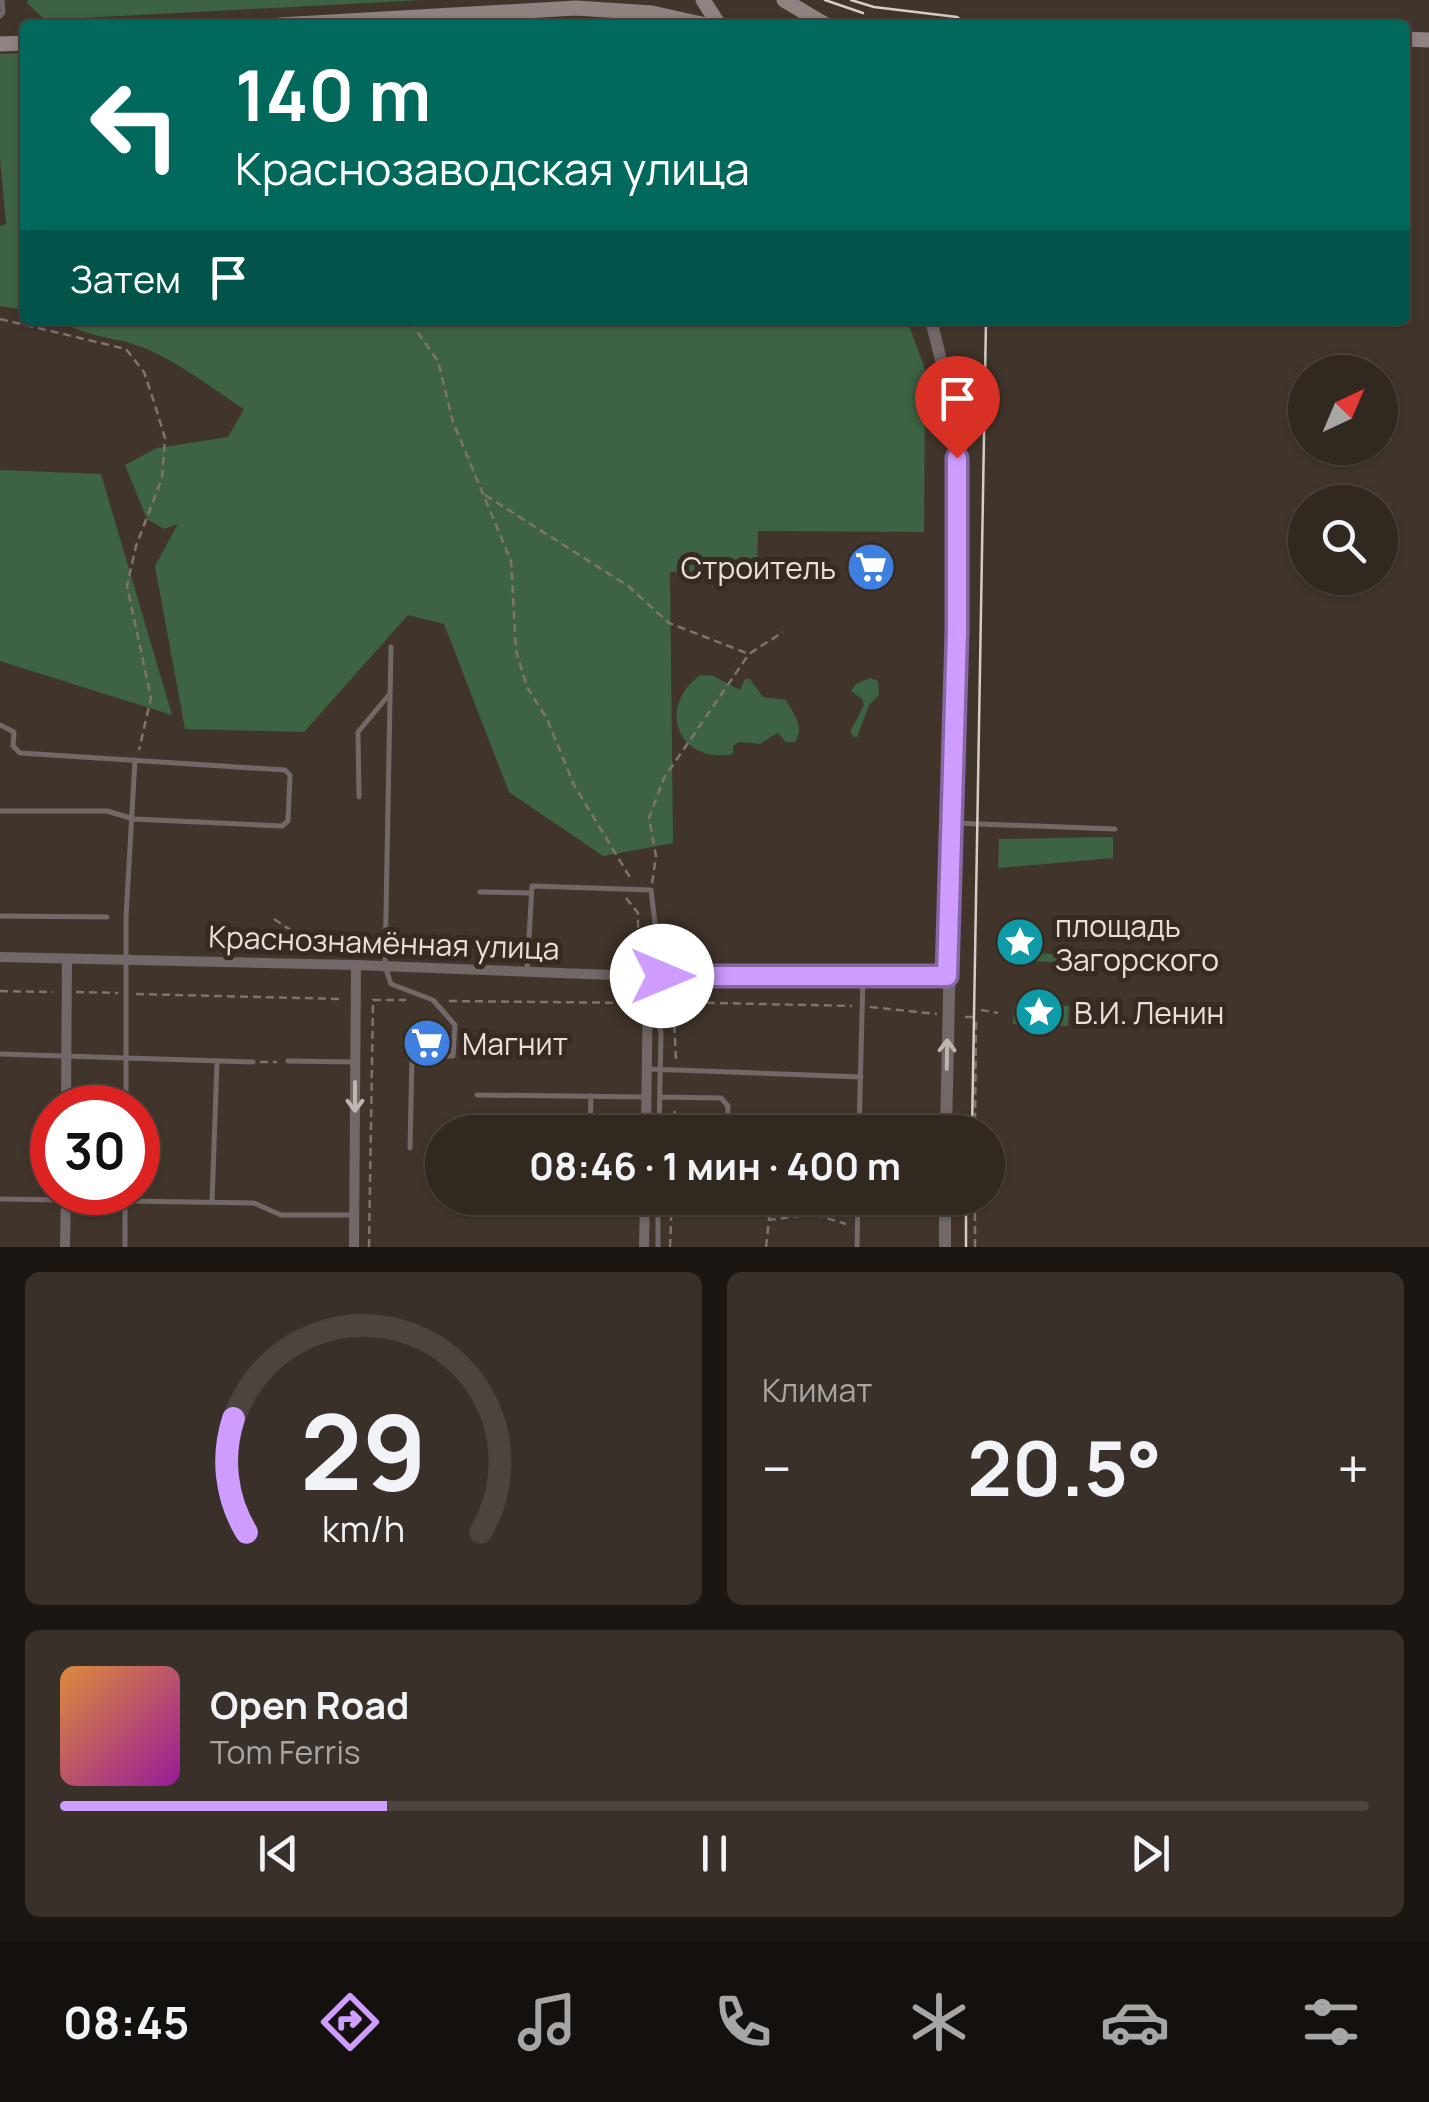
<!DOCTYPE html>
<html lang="ru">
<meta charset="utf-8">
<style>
body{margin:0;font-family:Manrope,sans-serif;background:#393029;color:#f1f3f6;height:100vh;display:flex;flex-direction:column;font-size:38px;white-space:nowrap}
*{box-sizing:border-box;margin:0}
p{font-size:32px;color:#a8a6a5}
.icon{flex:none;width:55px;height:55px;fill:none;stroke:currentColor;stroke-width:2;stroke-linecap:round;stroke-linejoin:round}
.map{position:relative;height:1247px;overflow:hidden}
.panel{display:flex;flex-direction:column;gap:25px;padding:25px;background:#1b1612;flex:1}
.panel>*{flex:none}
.hud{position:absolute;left:20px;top:20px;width:1390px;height:305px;border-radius:10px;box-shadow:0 2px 8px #0004,0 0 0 2px #4c443e;background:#00695c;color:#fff;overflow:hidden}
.needle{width:65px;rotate:44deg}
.fabs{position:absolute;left:1288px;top:355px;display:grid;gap:20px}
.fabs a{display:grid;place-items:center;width:110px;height:110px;border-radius:50%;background:#312820;box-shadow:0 2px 8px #0004,0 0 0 2px #4c443e;font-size:50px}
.speed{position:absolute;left:30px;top:1085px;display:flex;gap:20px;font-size:50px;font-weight:700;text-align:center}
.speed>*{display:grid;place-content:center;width:130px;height:130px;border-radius:50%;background:#312820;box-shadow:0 2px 8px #0004,0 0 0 2px #4c443e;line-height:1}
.speed .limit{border:15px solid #d22;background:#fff;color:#111}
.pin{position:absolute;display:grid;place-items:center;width:85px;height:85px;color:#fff;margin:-102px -42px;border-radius:50% 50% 50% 0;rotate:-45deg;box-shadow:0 0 10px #0007}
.pin .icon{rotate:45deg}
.me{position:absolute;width:110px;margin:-55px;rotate:90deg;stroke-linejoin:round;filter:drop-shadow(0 0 8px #0008)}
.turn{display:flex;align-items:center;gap:35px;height:210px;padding:0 50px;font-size:45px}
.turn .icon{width:130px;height:130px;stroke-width:2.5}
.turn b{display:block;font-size:70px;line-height:85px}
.then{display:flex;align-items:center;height:95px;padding:0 50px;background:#0003;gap:20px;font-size:38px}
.big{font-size:75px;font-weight:700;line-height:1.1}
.panel .widget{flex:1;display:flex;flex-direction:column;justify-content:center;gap:15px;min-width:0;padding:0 35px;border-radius:15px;background:#393029}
.panel .dial{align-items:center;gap:0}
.dial svg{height:260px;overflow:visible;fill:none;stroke:#4c443e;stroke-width:7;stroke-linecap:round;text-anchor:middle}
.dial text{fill:#f1f3f6;stroke:none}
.song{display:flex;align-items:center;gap:30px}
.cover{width:120px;height:120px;border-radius:15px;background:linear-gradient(135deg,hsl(30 70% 55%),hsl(300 70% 35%))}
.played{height:10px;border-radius:5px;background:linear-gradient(90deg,#cf9dff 25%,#4c443e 25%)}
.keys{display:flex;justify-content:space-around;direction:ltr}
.heat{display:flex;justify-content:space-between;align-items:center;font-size:55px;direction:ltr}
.panel .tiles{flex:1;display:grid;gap:25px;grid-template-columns:1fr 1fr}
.widget:last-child{grid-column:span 2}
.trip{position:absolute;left:425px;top:1115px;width:580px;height:100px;border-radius:50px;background:#312820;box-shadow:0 2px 8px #0004,0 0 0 2px #4c443e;font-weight:700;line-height:100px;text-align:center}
.tabs{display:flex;height:160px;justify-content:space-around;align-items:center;background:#14100d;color:#a8a6a5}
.tabs .icon{width:70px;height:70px}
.tabs .current{color:#cf9dff}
.tabs b{font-size:45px;color:#f1f3f6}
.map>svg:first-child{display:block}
.green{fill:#3e6342}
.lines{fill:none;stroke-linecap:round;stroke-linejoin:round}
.path{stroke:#7f746c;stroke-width:2.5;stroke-dasharray:8 5;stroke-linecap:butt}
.service{stroke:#716867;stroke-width:5}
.minor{stroke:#716867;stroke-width:10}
.tertiary{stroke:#716867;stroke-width:12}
.secondary{stroke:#908281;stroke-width:15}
.tram{stroke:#d6cdc7;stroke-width:2.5}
.oneway{stroke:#beb5b1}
.route-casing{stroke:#8766a6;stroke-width:25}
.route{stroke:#cf9dff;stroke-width:18}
.labels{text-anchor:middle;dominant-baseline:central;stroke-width:10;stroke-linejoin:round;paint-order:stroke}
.poi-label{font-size:30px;fill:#e7dfd9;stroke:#372b21;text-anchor:start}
.street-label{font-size:30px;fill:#e7dfd9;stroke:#372b21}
</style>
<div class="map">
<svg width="1429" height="1247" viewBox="0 0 1429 1247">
<rect width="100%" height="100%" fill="#41352b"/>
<path class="green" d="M28 0H422L45 20 27 3Z
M25 53V310L0 306V226L6 224 0 158V54Z
M69 320H907L925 369 924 532 758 531 757 573 670 572 673 843 603 856 509 792 444 624 408 615 304 732 185 729 155 566 178 524 164 529 147 519 125 465 157 448 228 437 244 409C214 390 183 365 151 351 125 338 96 339 70 326L72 322Z
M0 470 101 474 172 715 0 661Z
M700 675 713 676 740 690 745 679H750L763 697 786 700C794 715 805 726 795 742H786L778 733C751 748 771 744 739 742L733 746V754C678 764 656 708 700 675Z
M870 678 878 681 879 695 869 705 857 737H854L850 732 864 705 862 699 851 691 856 684Z
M1113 837V858L998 868 999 839Z
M1021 953 1085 955V963L1021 961Z
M1027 998H1055V1005L1069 1006 1068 1026 1013 1024 1014 1005H1027Z"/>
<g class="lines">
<path class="path" d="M0 319 126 349 144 372 155 405 165 438 162 478 136 546 127 586 151 698 139 750
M413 320 418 333 438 361 453 422 511 561 516 651 527 687 547 719 574 785 631 879
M485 495 628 586 669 623 749 654
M652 883 656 856 649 818 664 778 749 654 783 632
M626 898 638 913V962
M274 919 307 941 376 943
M394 944 434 946
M0 991 53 992
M76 992 118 993
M136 994 343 999
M449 1001 636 1003
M870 1007 937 1014
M981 1010 998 1013
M965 1017H972L976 1023 975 1132
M676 1059 673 1002 852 1006
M260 1062H277
M674 1132 675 1107
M795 1198 813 1214 846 1224
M769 1219 770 1198
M369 1247 373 1000H406
M670 1247 672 1198
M766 1247 769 1220 813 1214
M975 1247V1198"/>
<path class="service" d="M0 16 3 12 2 0
M391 647 385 966 391 984 433 1000 455 1025 453 1056H412L410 1148
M0 725 14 732 13 746 20 753 285 770 290 775 288 821 282 826 134 819 107 811H0
M359 797 358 732 388 696
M954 823 1115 829
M480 892 531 893
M0 916 107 917
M527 971 532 886 651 890 661 973
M651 992 661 1033 659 1132
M0 1054 253 1062
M288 1061 355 1062
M649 1069 861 1077
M477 1095 646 1097
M660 1097 721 1098 728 1106 727 1132
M126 1108V917L135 760
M590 1132 591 1096
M859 1132 863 976
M0 1199 254 1203 281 1215H354
M212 1203 217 1061
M125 1247V1192
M658 1247V1198
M857 1247 858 1198"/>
<path class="minor" d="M0 957 356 965 638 976H947
M66 1108 67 959
M646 1132 648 976
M65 1247 66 1192
M354 1247 356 965
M644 1247 645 1198"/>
<path class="tertiary" d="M931 320 957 424V632L946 1132
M945 1247V1198"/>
<path class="secondary" d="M703 0 719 25
M784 0 826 25
M279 25 576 8 652 13 706 25
M1405 39 1429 40
M0 44 25 43"/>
<path class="tram" d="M825 0 863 13
M851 0 874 7 957 17 967 25
M972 1132 986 320
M966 1247V1198"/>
</g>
<defs><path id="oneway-shaft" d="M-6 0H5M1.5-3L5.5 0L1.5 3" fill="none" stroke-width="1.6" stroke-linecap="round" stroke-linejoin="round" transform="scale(2.5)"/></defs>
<g class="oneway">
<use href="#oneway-shaft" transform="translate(947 1054) rotate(-89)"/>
<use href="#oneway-shaft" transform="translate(355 1097) rotate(90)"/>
</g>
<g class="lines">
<g class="route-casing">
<path id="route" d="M662 976H947L957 632V458"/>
</g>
<use href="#route" class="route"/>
</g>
<defs>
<g id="supermarket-disc" transform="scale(2.5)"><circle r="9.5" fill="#3f7fe0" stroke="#372b21"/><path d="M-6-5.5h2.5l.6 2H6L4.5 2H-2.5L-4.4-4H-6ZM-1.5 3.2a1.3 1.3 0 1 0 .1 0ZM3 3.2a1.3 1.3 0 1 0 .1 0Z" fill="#fff"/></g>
<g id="sight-disc" transform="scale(2.5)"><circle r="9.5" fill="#0f9aa8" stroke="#372b21"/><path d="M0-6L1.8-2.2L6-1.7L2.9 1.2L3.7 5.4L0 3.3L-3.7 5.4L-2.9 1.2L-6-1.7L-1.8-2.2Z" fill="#fff"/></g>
</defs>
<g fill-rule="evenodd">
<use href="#supermarket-disc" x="871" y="567"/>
<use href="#sight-disc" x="1020" y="942"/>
<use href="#sight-disc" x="1039" y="1012"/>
<use href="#supermarket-disc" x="427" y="1043"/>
</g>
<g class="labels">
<g class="poi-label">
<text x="836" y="567" text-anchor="end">Строитель</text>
<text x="1055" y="925">площадь<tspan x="1055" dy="34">Загорского</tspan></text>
<text x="1074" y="1012">В.И. Ленин</text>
<text x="462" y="1043">Магнит</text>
</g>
<g class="street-label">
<text transform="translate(384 942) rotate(2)">Краснознамённая улица</text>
</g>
</g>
</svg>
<div class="fabs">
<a><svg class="needle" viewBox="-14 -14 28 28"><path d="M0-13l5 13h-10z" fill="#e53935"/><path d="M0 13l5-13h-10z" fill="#a8a6a5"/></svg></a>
<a><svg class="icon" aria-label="search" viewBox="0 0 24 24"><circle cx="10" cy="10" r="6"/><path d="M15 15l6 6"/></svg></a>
</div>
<div class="speed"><div class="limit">30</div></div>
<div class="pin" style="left:957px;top:458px;background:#d93025"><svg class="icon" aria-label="arrive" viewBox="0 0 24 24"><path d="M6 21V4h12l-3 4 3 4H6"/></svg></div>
<svg class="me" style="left:662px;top:976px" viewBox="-20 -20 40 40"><circle r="19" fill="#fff"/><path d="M0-13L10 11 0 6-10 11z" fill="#cf9dff"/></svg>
<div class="trip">08:46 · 1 мин · 400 m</div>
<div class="hud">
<div class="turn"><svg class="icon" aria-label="left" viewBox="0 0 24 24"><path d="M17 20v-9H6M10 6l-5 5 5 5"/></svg><div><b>140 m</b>Краснозаводская улица</div></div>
<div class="then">Затем<svg class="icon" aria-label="arrive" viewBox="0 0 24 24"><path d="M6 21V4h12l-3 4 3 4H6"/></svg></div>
</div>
</div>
<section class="panel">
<div class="tiles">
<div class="widget dial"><svg viewBox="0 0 100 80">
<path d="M14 69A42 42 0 1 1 86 69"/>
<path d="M14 69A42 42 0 0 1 10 34" stroke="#cf9dff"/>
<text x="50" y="56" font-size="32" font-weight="700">29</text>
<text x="50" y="72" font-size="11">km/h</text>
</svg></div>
<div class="widget"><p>Климат</p>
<div class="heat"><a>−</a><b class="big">20.5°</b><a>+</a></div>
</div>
<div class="widget">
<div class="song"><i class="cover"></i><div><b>Open Road</b><p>Tom Ferris</p></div></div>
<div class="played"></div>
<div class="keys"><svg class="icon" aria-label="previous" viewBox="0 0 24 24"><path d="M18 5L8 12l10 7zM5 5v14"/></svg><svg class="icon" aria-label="pause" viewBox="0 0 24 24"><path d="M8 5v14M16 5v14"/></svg><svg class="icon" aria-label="next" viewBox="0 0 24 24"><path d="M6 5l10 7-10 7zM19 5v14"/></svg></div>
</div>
</div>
</section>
<nav class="tabs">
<b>08:45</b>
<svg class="icon current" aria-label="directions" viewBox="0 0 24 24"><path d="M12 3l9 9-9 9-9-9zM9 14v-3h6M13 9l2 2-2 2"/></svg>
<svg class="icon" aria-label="music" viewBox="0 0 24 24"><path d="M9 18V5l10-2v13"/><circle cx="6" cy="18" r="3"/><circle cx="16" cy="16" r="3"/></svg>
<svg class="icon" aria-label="phone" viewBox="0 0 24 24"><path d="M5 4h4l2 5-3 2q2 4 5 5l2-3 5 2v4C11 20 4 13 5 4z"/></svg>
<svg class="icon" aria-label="climate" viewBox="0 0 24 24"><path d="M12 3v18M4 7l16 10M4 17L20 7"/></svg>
<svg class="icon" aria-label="car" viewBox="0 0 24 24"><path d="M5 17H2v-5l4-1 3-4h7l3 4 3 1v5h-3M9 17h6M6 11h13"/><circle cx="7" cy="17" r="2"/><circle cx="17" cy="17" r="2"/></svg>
<svg class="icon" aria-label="filters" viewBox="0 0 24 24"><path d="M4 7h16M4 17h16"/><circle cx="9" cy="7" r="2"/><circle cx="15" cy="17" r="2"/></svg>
</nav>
